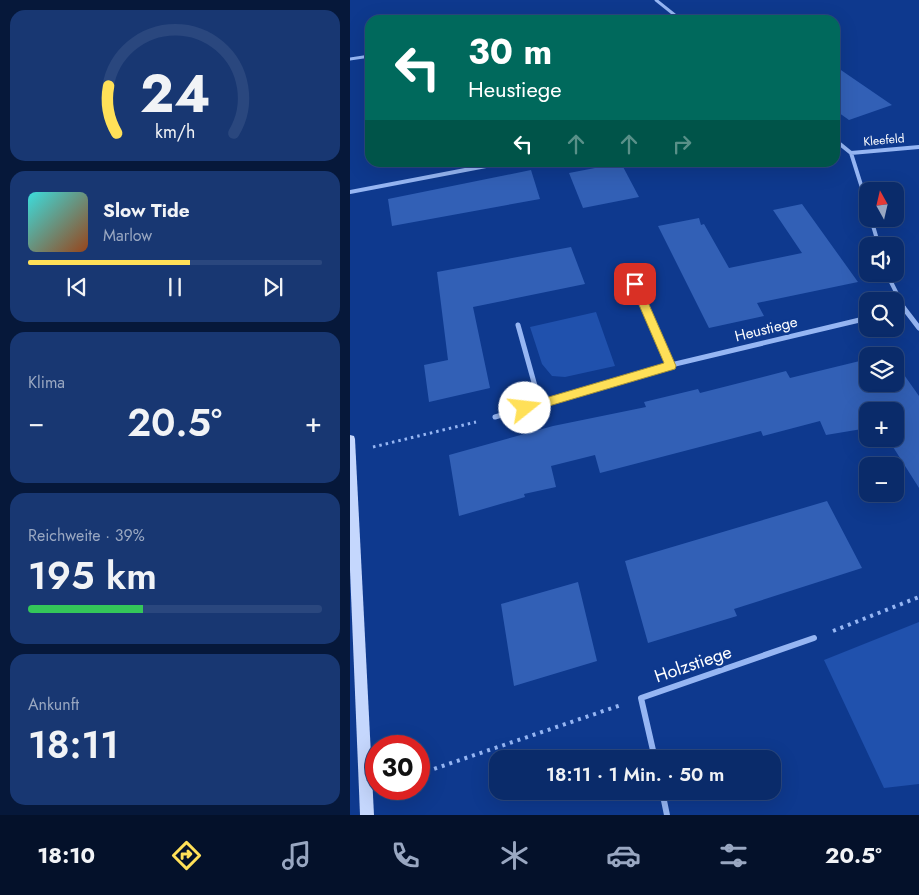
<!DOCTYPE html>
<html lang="de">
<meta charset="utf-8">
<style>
body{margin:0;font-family:Jost,sans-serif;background:#183772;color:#f1f3f6;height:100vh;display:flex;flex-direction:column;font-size:19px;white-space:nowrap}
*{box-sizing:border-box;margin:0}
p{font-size:16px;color:#99a7c1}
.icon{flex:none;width:28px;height:28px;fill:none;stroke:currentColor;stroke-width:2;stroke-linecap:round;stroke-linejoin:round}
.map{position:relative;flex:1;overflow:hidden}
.drawer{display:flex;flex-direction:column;gap:10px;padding:10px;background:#06183a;width:350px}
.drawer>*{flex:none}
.banner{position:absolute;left:15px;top:15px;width:475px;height:152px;border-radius:15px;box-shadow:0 5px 20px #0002,0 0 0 1px #2a477e;background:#00695c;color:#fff;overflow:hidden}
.needle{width:32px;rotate:352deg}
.tools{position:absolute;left:509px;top:182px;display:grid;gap:10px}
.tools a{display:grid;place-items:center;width:45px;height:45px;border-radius:10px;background:#0a2b6a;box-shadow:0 5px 20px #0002,0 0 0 1px #2a477e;font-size:25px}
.speed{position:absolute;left:15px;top:735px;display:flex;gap:10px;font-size:25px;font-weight:700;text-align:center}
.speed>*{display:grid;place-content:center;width:65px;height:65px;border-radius:50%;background:#0a2b6a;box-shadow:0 5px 20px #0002,0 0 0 1px #2a477e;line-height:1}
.speed .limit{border:8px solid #d22;background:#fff;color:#111}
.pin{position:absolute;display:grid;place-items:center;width:42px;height:42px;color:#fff;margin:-21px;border-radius:10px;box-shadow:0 2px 8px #0006}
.me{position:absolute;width:55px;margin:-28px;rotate:74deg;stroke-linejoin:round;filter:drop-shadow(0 0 4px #0008)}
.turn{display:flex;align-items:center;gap:18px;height:105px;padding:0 20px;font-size:22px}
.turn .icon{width:65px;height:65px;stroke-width:2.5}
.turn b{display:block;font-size:35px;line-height:42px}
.lanes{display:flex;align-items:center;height:48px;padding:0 20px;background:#0003;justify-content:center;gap:25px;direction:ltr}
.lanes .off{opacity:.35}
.big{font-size:38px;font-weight:600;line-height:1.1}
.drawer .widget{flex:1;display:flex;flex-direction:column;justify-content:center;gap:8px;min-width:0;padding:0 18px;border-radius:15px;background:#183772}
.drawer .dial{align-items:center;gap:0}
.dial svg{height:130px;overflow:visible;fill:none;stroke:#2a477e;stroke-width:7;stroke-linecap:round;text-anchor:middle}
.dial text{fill:#f1f3f6;stroke:none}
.song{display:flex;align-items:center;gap:15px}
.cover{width:60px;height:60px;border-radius:8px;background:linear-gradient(135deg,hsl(180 70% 55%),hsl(20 70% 35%))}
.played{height:5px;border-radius:2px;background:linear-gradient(90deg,#ffe058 55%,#2a477e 55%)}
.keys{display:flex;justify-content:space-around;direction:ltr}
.heat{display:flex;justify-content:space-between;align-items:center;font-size:28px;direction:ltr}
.charge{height:8px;border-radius:4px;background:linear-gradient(90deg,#34c759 39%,#2a477e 0)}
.trip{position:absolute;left:139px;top:750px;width:292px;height:50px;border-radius:15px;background:#0a2b6a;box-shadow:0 5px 20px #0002,0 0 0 1px #2a477e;font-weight:600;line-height:50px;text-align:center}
.tab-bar{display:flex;height:80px;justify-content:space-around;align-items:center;background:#04112a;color:#99a7c1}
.tab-bar .icon{width:35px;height:35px}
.tab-bar .on{color:#ffe058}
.tab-bar b{font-size:22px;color:#f1f3f6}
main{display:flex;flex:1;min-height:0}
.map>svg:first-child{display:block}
.green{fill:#2051ad}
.building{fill:#3260b6}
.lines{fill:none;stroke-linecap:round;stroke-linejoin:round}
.path-far1{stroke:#96b6f3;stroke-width:3;stroke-dasharray:2.5 4;stroke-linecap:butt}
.path{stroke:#96b6f3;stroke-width:4;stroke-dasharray:3 5;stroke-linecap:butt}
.minor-far3{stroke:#96b6f3;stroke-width:3}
.minor-far2{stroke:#96b6f3;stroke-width:4}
.minor-far1{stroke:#96b6f3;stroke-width:5}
.minor{stroke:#96b6f3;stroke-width:6}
.secondary{fill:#c5d7fd;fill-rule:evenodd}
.route{fill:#ffe058;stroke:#a69239}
.labels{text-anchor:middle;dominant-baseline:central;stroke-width:5;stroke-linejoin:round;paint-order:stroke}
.far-street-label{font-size:12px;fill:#fff;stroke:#0e398e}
.street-label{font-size:15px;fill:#fff;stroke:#0e398e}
.near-street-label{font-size:18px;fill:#fff;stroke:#0e398e}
</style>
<main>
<section class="drawer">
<div class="widget dial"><svg viewBox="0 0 100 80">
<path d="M14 69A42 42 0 1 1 86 69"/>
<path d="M14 69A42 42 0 0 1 9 40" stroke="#ffe058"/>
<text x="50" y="56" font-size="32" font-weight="700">24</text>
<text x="50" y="72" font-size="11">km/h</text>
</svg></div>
<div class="widget">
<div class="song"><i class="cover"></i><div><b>Slow Tide</b><p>Marlow</p></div></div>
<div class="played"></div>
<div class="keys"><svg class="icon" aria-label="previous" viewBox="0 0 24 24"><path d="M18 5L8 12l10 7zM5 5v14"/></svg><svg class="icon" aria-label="pause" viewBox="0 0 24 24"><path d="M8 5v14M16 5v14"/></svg><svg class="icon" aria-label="next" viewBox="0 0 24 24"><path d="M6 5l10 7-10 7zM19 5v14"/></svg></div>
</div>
<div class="widget"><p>Klima</p>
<div class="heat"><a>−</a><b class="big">20.5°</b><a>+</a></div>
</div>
<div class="widget"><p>Reichweite · 39%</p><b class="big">195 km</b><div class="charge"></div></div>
<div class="widget"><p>Ankunft</p><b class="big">18:11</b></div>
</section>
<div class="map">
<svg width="569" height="815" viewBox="0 0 569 815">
<rect width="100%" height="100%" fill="#0e398e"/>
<path class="green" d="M246 312 265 366 215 377 202 376 192 364 180 327Z
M569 622V784L534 788 474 660Z"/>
<path class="building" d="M485 66 542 105 499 120 485 110Z
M271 163 289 197 233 208 219 173Z
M181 170 190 199 42 226 38 199Z
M452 204 508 282 407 303 414 316 359 328 308 226 349 218 351 225 354 224 379 268 452 253 423 210Z
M221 247 235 284 123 307 140 388 79 402 74 365 98 360 87 272Z
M518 359V384H545V362L569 396V488L538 439H545V411H520L518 407V428L476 435 470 421 413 436 411 431 250 473 245 455 201 466 206 487 174 494 175 497 109 516 99 455 203 426 296 407 294 402 348 389 350 393 436 371 440 378Z
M477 501 512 568 384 609 387 616 298 643 275 561Z
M228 582 247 661 164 686 151 604Z"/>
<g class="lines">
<path class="path-far1" d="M23 447 126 422"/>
<path class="path" d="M483 631 569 597
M69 774 271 705"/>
<path class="minor-far3" d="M306 0 331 20
M0 59 20 56"/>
<path class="minor-far2" d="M485 140 501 153 518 207
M501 153 569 147
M0 192 157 162
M521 219 529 246
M537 274 554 308
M285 284 296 308"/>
<path class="minor-far1" d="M295 307 321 365
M553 307 569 328
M545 311 554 309
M168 325 190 404
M145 417 321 365 518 318"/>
<path class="minor" d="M305 759 291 698 464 638
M312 791 317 815"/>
<path class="secondary" d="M0 435 4 436 5 439 24 815H10L0 570Z"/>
</g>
<path class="route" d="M285 281 290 284 326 366 325 369 175 413 171 412V405L175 404 314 363 280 284Z"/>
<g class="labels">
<g class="far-street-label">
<text transform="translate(534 140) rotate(-5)">Kleefeld</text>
</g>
<g class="street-label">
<text transform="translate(416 329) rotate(-14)">Heustiege</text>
</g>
<g class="near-street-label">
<text transform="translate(343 664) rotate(-19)">Holzstiege</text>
</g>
</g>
</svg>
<div class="tools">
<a><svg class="needle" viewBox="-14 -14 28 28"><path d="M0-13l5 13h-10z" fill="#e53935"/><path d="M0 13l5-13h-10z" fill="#99a7c1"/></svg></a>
<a><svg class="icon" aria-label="sound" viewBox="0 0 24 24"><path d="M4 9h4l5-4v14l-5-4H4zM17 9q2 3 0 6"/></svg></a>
<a><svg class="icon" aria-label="search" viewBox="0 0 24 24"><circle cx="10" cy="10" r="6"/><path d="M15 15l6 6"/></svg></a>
<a><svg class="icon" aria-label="layers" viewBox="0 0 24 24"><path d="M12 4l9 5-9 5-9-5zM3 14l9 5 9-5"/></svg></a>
<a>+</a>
<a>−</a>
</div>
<div class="speed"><div class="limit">30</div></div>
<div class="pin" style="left:285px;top:284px;background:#d93025"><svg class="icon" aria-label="arrive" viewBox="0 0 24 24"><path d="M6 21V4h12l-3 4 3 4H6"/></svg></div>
<svg class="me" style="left:175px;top:408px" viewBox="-20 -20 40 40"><circle r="19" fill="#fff"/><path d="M0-13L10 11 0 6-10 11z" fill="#ffe058"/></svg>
<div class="trip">18:11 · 1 Min. · 50 m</div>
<div class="banner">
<div class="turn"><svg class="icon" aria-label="left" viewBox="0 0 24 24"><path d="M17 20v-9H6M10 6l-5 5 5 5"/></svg><div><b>30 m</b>Heustiege</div></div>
<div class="lanes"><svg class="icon" aria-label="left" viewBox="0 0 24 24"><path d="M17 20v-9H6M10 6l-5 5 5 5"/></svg><svg class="icon off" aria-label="ahead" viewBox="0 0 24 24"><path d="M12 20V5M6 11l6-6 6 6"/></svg><svg class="icon off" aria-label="ahead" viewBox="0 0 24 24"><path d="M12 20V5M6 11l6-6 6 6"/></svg><svg class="icon off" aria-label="right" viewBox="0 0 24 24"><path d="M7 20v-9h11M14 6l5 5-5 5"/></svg></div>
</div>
</div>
</main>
<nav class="tab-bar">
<b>18:10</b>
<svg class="icon on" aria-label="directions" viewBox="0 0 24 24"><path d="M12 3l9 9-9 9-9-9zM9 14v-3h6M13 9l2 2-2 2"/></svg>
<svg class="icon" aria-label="music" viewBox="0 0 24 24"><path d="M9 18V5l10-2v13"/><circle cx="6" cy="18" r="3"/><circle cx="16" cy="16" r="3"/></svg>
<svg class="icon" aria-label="phone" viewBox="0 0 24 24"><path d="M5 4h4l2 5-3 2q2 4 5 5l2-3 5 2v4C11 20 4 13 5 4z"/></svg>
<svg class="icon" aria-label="climate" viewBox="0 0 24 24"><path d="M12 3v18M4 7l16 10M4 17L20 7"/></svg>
<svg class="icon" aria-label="car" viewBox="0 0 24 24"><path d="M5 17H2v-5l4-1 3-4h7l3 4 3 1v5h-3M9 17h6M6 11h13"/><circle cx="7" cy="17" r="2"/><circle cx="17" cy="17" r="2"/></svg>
<svg class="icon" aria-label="filters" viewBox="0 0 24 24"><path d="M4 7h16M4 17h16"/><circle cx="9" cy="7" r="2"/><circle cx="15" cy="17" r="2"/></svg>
<b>20.5°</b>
</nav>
